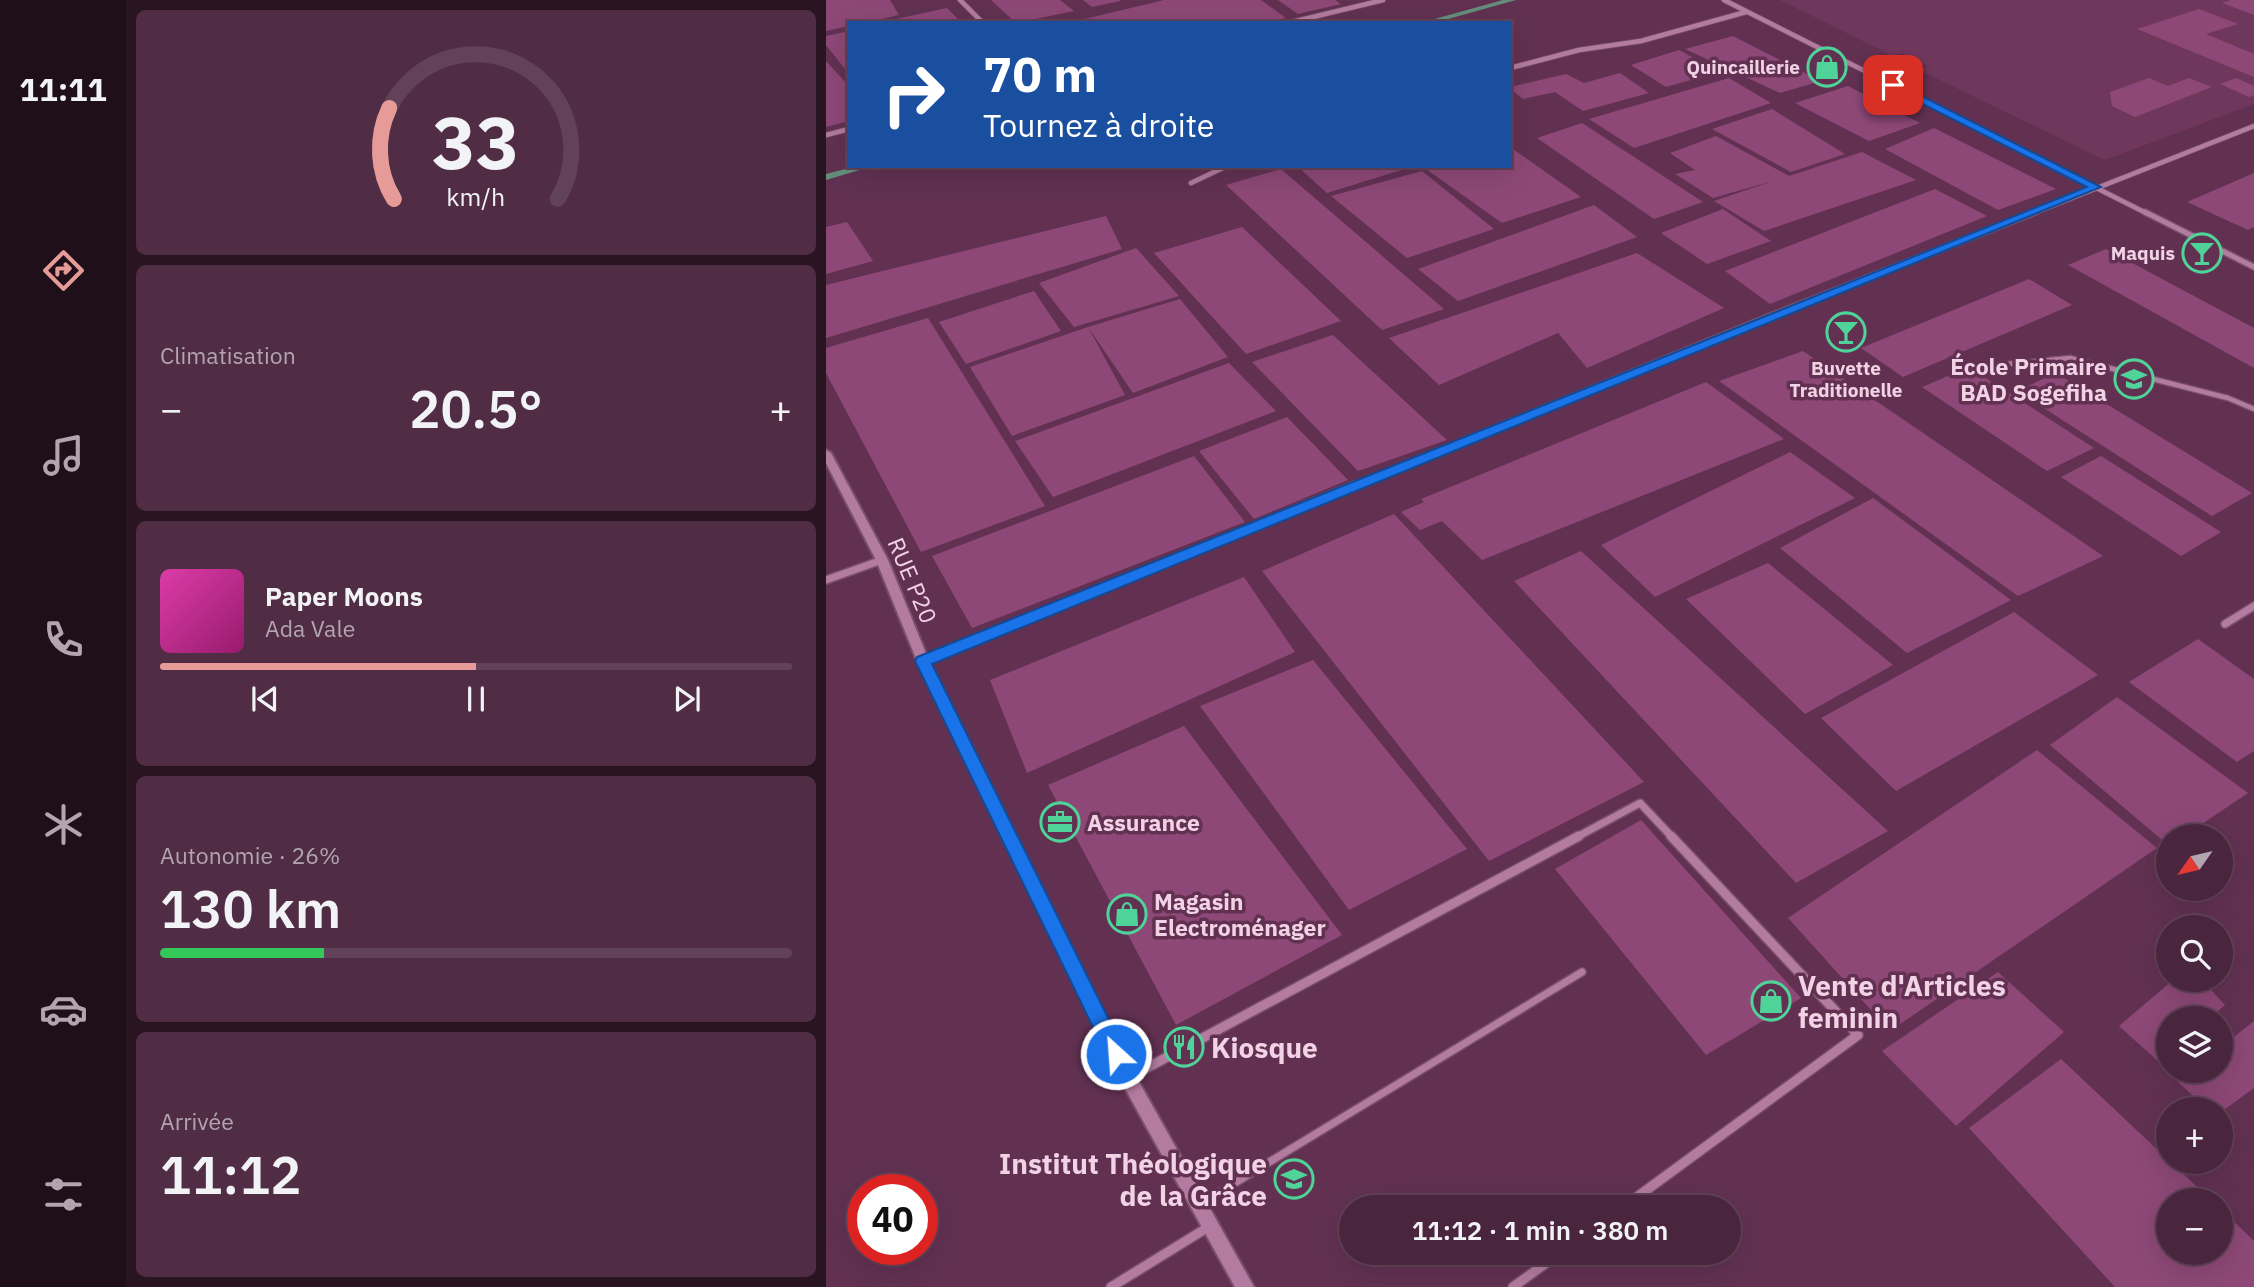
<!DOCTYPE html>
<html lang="fr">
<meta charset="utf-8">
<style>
body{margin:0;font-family:"IBM Plex Sans",sans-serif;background:#512d45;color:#f1f3f6;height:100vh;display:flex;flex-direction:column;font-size:26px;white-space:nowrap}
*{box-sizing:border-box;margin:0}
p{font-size:23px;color:#b2a5b0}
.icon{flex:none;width:38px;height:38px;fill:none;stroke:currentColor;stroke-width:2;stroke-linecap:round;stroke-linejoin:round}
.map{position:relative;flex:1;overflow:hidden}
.drawer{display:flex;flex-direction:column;gap:10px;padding:10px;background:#291422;width:700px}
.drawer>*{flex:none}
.banner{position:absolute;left:21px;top:21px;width:665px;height:147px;border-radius:0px;box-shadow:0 7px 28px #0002,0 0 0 2px #614258;background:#1a4fa0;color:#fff;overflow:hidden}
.needle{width:46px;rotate:236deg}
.controls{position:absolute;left:1330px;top:824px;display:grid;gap:14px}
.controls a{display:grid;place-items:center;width:77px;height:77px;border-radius:50%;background:#4a253e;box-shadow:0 7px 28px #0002,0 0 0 2px #614258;font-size:35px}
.speed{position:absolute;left:21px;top:1174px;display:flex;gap:14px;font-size:35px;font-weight:700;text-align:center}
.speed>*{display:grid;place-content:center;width:91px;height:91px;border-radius:50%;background:#4a253e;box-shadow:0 7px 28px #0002,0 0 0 2px #614258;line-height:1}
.speed .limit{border:10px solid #d22;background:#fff;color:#111}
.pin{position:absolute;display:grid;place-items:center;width:60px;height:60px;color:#fff;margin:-30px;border-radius:14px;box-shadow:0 4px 10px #0006}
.me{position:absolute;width:77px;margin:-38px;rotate:334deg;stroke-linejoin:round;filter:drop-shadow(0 0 5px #0008)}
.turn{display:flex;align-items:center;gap:24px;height:147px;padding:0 21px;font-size:32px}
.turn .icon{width:91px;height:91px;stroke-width:2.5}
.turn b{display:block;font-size:49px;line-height:60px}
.big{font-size:52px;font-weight:600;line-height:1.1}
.drawer .tile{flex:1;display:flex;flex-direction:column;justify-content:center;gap:10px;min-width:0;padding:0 24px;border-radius:10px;background:#512d45}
.drawer .dial{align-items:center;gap:0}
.dial svg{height:182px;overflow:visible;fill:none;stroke:#614258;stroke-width:7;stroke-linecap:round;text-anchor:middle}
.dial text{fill:#f1f3f6;stroke:none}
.song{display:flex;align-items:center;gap:21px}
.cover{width:84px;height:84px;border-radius:10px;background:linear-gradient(135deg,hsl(320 70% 55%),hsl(320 70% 35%))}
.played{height:7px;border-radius:4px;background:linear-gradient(90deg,#e69b98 50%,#614258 50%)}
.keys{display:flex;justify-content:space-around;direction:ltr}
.heat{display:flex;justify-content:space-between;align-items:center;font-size:38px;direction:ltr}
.charge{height:10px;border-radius:5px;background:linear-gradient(90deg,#34c759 26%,#614258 0)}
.trip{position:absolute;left:513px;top:1195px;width:402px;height:70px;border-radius:35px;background:#4a253e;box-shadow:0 7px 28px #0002,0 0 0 2px #614258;font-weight:600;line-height:70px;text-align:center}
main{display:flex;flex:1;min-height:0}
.tab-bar{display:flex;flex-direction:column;width:126px;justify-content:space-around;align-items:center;background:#1e0f19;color:#b2a5b0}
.tab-bar .icon{width:49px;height:49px}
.tab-bar .active{color:#e69b98}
.tab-bar b{font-size:32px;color:#f1f3f6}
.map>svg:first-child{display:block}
.built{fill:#70375d}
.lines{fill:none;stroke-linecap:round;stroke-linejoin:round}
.stream{fill:#658e7d;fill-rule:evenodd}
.building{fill:#8d4877}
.service-far1-casing{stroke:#794f6b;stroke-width:7}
.service-casing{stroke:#794f6b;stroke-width:10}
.minor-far3-casing{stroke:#794f6b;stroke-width:6}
.minor-far2-casing{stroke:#794f6b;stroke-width:8}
.minor-far1-casing{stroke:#794f6b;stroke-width:10}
.minor-casing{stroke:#794f6b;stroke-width:12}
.tertiary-casing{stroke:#794f6b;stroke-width:4}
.service-far1{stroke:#b37b9f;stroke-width:4.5}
.service{stroke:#b37b9f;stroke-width:7}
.minor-far3{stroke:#b37b9f;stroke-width:4.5}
.minor-far2{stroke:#b37b9f;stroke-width:5}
.minor-far1{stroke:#b37b9f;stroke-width:7}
.minor{stroke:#b37b9f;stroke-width:9}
.tertiary{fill:#b37b9f;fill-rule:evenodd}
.route{fill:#1a73e8;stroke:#114b97;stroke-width:2}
.labels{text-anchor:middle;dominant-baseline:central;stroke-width:7;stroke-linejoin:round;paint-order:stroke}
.far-poi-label{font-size:19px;font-weight:bold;fill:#f2d3e5;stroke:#623152;text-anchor:end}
.poi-label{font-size:23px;font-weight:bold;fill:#f2d3e5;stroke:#623152;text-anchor:start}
.street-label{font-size:23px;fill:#f2d3e5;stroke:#623152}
.near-poi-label{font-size:28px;font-weight:bold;fill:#f2d3e5;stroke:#623152;text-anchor:start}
</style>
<main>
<nav class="tab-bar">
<b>11:11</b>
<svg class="icon active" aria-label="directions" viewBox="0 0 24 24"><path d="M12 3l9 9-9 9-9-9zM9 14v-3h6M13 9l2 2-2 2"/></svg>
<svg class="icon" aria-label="music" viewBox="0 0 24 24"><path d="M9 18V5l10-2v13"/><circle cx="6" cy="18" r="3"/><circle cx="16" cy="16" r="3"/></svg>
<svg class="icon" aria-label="phone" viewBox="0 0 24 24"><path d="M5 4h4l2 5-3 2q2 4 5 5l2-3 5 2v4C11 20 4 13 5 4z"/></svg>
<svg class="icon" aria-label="climate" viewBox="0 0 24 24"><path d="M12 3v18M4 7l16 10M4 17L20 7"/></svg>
<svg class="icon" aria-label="car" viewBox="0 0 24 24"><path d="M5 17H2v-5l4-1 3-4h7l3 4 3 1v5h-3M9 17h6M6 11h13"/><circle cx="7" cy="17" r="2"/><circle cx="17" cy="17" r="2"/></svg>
<svg class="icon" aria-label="filters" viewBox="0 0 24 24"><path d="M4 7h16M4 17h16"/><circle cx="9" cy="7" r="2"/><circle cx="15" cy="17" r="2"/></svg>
</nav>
<section class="drawer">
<div class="tile dial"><svg viewBox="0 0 100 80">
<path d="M14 69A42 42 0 1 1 86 69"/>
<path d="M14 69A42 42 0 0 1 12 29" stroke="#e69b98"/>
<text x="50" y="56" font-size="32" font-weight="700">33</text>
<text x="50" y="72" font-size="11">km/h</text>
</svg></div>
<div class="tile"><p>Climatisation</p>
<div class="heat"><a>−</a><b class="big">20.5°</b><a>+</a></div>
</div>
<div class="tile">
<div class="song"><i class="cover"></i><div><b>Paper Moons</b><p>Ada Vale</p></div></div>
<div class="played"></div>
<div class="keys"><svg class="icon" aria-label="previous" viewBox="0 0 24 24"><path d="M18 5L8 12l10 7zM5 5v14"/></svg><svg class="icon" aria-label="pause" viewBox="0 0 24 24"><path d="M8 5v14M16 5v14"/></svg><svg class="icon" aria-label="next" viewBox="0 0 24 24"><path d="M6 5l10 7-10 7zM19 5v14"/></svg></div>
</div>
<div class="tile"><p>Autonomie · 26%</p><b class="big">130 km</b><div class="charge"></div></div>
<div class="tile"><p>Arrivée</p><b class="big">11:12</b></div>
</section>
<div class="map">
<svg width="1428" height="1287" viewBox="0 0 1428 1287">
<rect width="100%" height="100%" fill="#623152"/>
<path class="built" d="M954 0H1428V104L1279 160 1093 70 1102 66 1076 53 1067 56Z"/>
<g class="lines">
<path class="stream" d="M677 0H690L608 23H594Z
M31 166H47L0 180V174Z"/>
</g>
<path class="building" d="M0 0H64L73 15 38 23H23V26L0 31Z
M165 0H234L248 11 190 23Z
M257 0H294V1L266 7Z
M338 0H435L460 18 438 23H242Z
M452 0H509L515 4 472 14Z
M1405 0H1428V15L1396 3Z
M121 8 136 23H56V22Z
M1373 9 1412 24 1380 34 1428 54V77L1311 29Z
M23 31V74L0 45V36Z
M907 36 995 81 954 93 859 49Z
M853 50 893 72 840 87 805 65Z
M0 61 23 86V121L0 127Z
M794 73 823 93 757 111 729 92 697 99 684 89V87L740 74 758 83Z
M903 78 945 103 808 148 763 119Z
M1323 78 1342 86 1363 78 1386 87 1309 117 1286 106 1284 92Z
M1410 78 1428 86V95L1423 97 1394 84Z
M1022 86 1094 123 1043 141 969 103Z
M946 109 1019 154 965 172 886 129Z
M756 123 877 202 828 219 711 138Z
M1108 128 1230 189 1172 210 1059 149Z
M890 136 963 176 1036 152 1090 180 938 231 888 201 947 181 887 198 849 174 869 170 844 153Z
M684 147 755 197 676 223 600 169 608 166H684Z
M471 166H585V167L501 193Z
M455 169 618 309 556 330 400 185Z
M596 171 668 229 581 258 505 196Z
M1428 173V227L1422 230 1361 202Z
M1109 189 1161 216 944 304 899 271Z
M768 205 811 237 632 301 592 269Z
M897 209 945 241 881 264 835 233Z
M280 216 296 249 0 338V285Z
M21 222 47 261 0 274V227Z
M416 227 515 321 420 354 328 253Z
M310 248 353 296 248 327 213 283Z
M1280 249 1428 328V368L1242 265Z
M811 253 898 308 761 368 732 333 613 385 563 338Z
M1203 279 1246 305 1077 377 1035 348Z
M208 291 235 331 140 364 113 322Z
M354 299 402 357 307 393 262 327Z
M102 318 219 506 95 552 0 373V348Z
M262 327 299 395 186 436 144 367Z
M507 335 621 440 532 471 426 362Z
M977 351 1277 556 1192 596 893 381Z
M403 363 450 411 227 497 189 441Z
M1143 367 1268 448 1221 471 1096 387Z
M1230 373 1426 493 1386 516 1191 391Z
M880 382 958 439 656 560 616 521 594 530 575 512 598 502 595 499Z
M461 417 522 480 428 519 373 451Z
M964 452 1029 498 829 597 775 545Z
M368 456 419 522 146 628 106 556Z
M1275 456 1395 532 1355 556 1235 477Z
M1047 498 1185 600 1081 653 954 548Z
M568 514 818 782 663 861 436 571Z
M755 551 1062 831 970 883 688 581Z
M942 563 1067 665 979 714 860 599Z
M418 577 469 652 201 773 164 680Z
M1188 612 1272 675 1070 791 995 718Z
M1372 639 1428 679V751L1411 762 1303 682Z
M487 660 641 849 523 910 374 706Z
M1291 697 1422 793 1358 836H1342V845L1224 745Z
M358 726 516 935 350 1025 222 785Z
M1211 750 1331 848 1064 1031 962 918Z
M815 820 975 998 880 1055 729 869Z
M1172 972 1238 1032 1130 1126 1056 1051Z
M1347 980H1376L1399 1005 1384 1018H1342V1055L1334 1063 1293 1026Z
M1428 1021V1088L1395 1112V1110H1382L1351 1081 1364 1071H1395V1047Z
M1235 1059 1385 1200H1342V1253H1395V1209L1428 1241V1287H1289L1143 1128Z"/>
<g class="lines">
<g class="service-far1-casing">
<path id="service-far1" d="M1182 364 1244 358 1402 398 1428 409"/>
</g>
<g class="service-casing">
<path id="service" d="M376 1203 756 972"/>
</g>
<g class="minor-far3-casing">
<path id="minor-far3" d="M134 0 157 23
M898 0 1322 214
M462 23 557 0
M684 68 753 50 815 41 920 12
M0 135 23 129
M365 183 401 166
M1205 214 1428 126"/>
</g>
<g class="minor-far2-casing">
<path id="minor-far2" d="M1319 212 1428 267
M525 487 947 315 1209 212"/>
</g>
<g class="minor-far1-casing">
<path id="minor-far1" d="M0 580 56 560
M1399 624 1428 606
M97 661 529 485
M749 838 814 803 847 838"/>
</g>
<g class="minor-casing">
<path id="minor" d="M302 1078 753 836
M796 1208 1032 1035 845 836
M285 1287 384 1226
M687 1287 734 1253"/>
</g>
<g class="tertiary-casing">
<path id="tertiary" d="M0 450 5 453 62 560 103 661 308 1073 428 1287H409L296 1083 91 661 50 560 0 463Z"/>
</g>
<use href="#service-far1" class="service-far1"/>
<use href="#service" class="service"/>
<use href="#minor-far3" class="minor-far3"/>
<use href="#minor-far2" class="minor-far2"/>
<use href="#minor-far1" class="minor-far1"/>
<use href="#minor" class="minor"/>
<use href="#tertiary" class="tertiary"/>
</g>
<path class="route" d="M1063 83H1070L1275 187 106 664 300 1054 297 1060 290 1063 283 1060 89 661 91 657 1261 187 1063 87Z"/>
<defs>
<g id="shop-ring" transform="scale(2.0125)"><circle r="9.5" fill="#623152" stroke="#4fd399" stroke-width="1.5"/><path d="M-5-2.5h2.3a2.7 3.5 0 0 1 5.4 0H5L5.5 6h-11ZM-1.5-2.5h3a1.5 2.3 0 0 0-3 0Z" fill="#4fd399"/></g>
<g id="bar-ring" transform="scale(2.0125)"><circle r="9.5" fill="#623152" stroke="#4fd399" stroke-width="1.5"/><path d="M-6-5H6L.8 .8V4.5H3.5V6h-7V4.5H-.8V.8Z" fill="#4fd399"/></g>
<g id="school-ring" transform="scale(2.0125)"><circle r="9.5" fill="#623152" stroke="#4fd399" stroke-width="1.5"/><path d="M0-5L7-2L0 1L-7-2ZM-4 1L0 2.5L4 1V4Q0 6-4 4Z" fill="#4fd399"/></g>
<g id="office-ring" transform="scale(2.0125)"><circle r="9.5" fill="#623152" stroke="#4fd399" stroke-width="1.5"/><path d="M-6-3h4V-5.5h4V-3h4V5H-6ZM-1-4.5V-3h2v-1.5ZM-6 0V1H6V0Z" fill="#4fd399"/></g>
<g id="restaurant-ring" transform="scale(2.0125)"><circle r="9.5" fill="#623152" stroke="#4fd399" stroke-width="1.5"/><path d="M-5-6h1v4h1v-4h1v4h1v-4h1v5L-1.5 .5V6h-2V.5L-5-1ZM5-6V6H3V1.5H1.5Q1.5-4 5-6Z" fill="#4fd399"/></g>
<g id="university-ring" transform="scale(2.0125)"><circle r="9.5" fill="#623152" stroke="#4fd399" stroke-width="1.5"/><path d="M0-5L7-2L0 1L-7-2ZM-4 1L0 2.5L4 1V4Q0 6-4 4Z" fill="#4fd399"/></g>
</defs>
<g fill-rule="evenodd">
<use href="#shop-ring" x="1001" y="67"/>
<use href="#bar-ring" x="1376" y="253"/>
<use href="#bar-ring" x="1020" y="332"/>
<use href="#school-ring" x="1308" y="379"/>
<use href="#office-ring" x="234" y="822"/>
<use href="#shop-ring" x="301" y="914"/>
<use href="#shop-ring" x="945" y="1001"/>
<use href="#restaurant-ring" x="358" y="1047"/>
<use href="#university-ring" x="468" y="1179"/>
</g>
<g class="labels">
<g class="far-poi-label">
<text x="974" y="67">Quincaillerie</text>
<text x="1349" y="253">Maquis</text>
<text x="1020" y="368" text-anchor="middle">Buvette<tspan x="1020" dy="22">Traditionelle</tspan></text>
</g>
<g class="poi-label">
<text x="1281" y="366" text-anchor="end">École Primaire<tspan x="1281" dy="26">BAD Sogefiha</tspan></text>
<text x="261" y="822">Assurance</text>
<text x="328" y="901">Magasin<tspan x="328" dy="26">Electroménager</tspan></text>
</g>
<g class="street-label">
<text transform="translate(87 580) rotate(67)">RUE P20</text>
</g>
<g class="near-poi-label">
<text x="972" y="985">Vente d'Articles<tspan x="972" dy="32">feminin</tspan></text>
<text x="385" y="1047">Kiosque</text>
<text x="441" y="1163" text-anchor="end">Institut Théologique<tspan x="441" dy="32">de la Grâce</tspan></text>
</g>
</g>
</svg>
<div class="controls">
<a><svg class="needle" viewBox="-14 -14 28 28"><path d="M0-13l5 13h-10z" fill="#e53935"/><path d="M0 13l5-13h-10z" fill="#b2a5b0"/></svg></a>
<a><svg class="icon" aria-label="search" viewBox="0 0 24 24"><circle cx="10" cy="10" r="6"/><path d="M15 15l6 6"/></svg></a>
<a><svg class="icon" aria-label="layers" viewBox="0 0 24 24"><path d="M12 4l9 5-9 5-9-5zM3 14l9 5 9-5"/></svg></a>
<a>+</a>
<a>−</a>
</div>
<div class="speed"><div class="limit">40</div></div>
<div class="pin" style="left:1067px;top:85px;background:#d93025"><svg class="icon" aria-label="arrive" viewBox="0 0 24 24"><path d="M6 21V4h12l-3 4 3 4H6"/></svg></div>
<svg class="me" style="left:290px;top:1054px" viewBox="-20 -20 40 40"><circle r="17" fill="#1a73e8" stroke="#fff" stroke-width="3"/><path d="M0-11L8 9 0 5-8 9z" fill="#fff"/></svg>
<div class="trip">11:12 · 1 min · 380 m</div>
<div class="banner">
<div class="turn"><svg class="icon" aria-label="right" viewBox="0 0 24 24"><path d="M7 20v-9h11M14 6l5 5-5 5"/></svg><div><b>70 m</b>Tournez à droite</div></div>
</div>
</div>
</main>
